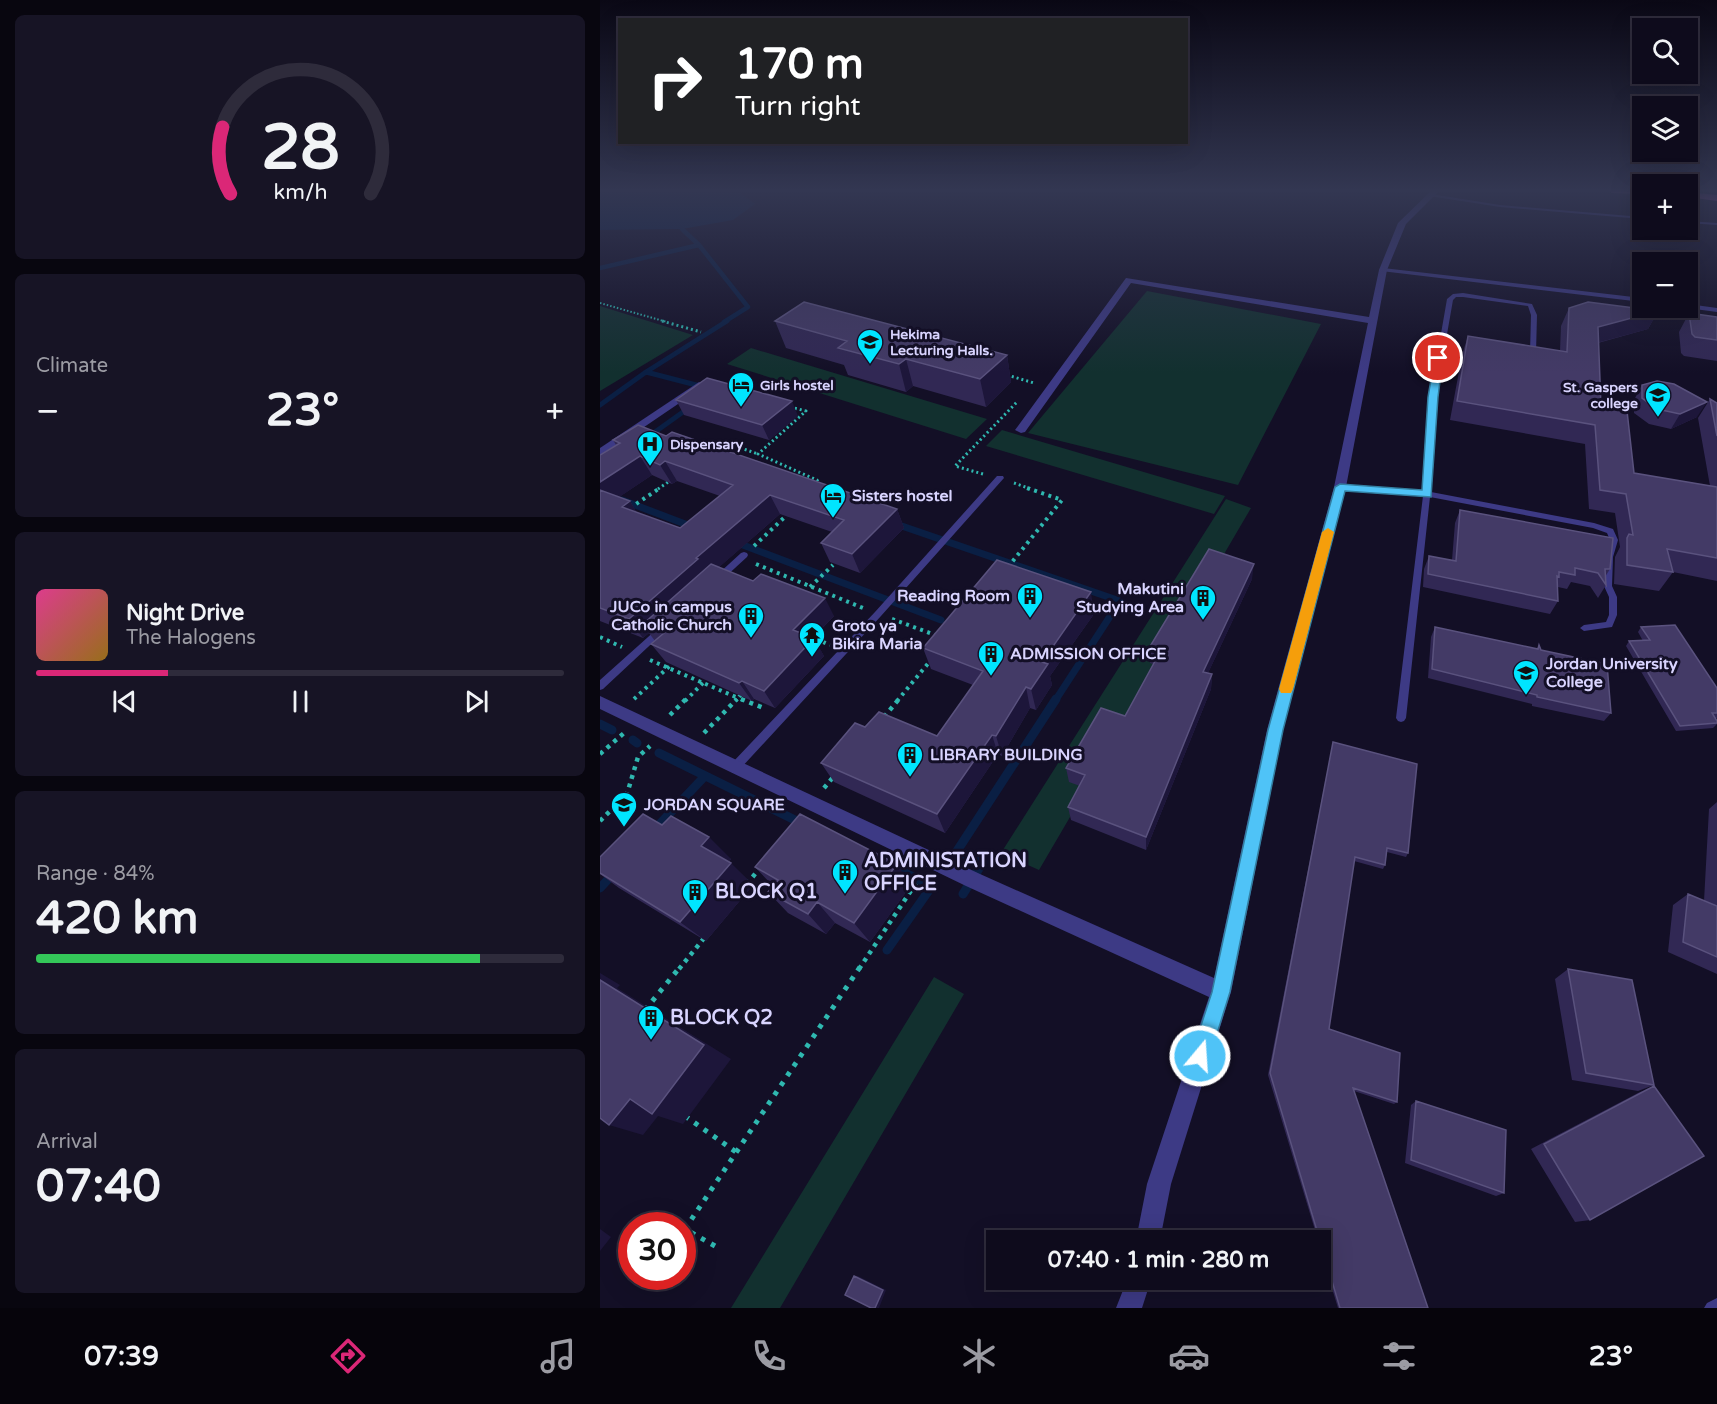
<!DOCTYPE html>
<meta charset="utf-8">
<style>
body{margin:0;font-family:"Varela Round",sans-serif;background:#171425;color:#f1f3f6;height:100vh;display:flex;flex-direction:column;font-size:22px;white-space:nowrap}
*{box-sizing:border-box;margin:0}
p{font-size:20px;color:#9b9ba3}
.icon{flex:none;width:33px;height:33px;fill:none;stroke:currentColor;stroke-width:2;stroke-linecap:round;stroke-linejoin:round}
.map{position:relative;flex:1;overflow:hidden}
.sheet{display:flex;flex-direction:column;gap:15px;padding:15px;background:#08060f;width:600px}
.sheet>*{flex:none}
.banner{position:absolute;left:18px;top:18px;width:570px;height:126px;border-radius:0px;box-shadow:0 6px 24px #0002,0 0 0 2px #2e2b3b;background:#202124;color:#fff;overflow:hidden}
.tools{position:absolute;left:1032px;top:18px;display:grid;gap:12px}
.tools a{display:grid;place-items:center;width:66px;height:66px;border-radius:0px;background:#0e0b1c;box-shadow:0 6px 24px #0002,0 0 0 2px #2e2b3b;font-size:30px}
.speed{position:absolute;left:18px;top:1212px;display:flex;gap:12px;font-size:30px;font-weight:700;text-align:center}
.speed>*{display:grid;place-content:center;width:78px;height:78px;border-radius:50%;background:#0e0b1c;box-shadow:0 6px 24px #0002,0 0 0 2px #2e2b3b;line-height:1}
.speed .limit{border:9px solid #d22;background:#fff;color:#111}
.pin{position:absolute;display:grid;place-items:center;width:51px;height:51px;color:#fff;margin:-26px;border:3px solid #fff;border-radius:50%;box-shadow:0 2px 6px #0007}
.me{position:absolute;width:66px;margin:-33px;rotate:18deg;stroke-linejoin:round;filter:drop-shadow(0 0 4px #0008)}
.turn{display:flex;align-items:center;gap:21px;height:126px;padding:0 18px;font-size:27px}
.turn .icon{width:78px;height:78px;stroke-width:2.5}
.turn b{display:block;font-size:42px;line-height:51px}
.big{font-size:45px;font-weight:700;line-height:1.1}
.sheet .tile{flex:1;display:flex;flex-direction:column;justify-content:center;gap:9px;min-width:0;padding:0 21px;border-radius:9px;background:#171425}
.sheet .dial{align-items:center;gap:0}
.dial svg{height:156px;overflow:visible;fill:none;stroke:#2e2b3b;stroke-width:7;stroke-linecap:round;text-anchor:middle}
.dial text{fill:#f1f3f6;stroke:none}
.song{display:flex;align-items:center;gap:18px}
.cover{width:72px;height:72px;border-radius:9px;background:linear-gradient(135deg,hsl(330 70% 55%),hsl(40 70% 35%))}
.played{height:6px;border-radius:3px;background:linear-gradient(90deg,#db2777 25%,#2e2b3b 25%)}
.keys{display:flex;justify-content:space-around;direction:ltr}
.heat{display:flex;justify-content:space-between;align-items:center;font-size:33px;direction:ltr}
.charge{height:9px;border-radius:4px;background:linear-gradient(90deg,#34c759 84%,#2e2b3b 0)}
.trip{position:absolute;left:386px;top:1230px;width:345px;height:60px;border-radius:0px;background:#0e0b1c;box-shadow:0 6px 24px #0002,0 0 0 2px #2e2b3b;font-weight:700;line-height:60px;text-align:center}
.dock{display:flex;height:96px;justify-content:space-around;align-items:center;background:#06040b;color:#9b9ba3}
.dock .icon{width:42px;height:42px}
.dock .current{color:#db2777}
.dock b{font-size:27px;color:#f1f3f6}
main{display:flex;flex:1;min-height:0}
.map>svg:first-child{display:block}
.green{fill:#12302f}
.water{fill:#0a1f44}
.lines{fill:none;stroke-linecap:round;stroke-linejoin:round}
.stream-far3{stroke:#0a1f44;stroke-width:4.5}
.stream-far2{stroke:#0a1f44;stroke-width:5}
.stream-far1{stroke:#0a1f44;stroke-width:7}
.stream{stroke:#0a1f44;stroke-width:9}
.path-far4{stroke:#2fb8b0;stroke-width:2;stroke-dasharray:1.5 2;stroke-linecap:butt}
.path-far3{stroke:#2fb8b0;stroke-width:3;stroke-dasharray:2 3;stroke-linecap:butt}
.path-far2{stroke:#2fb8b0;stroke-width:4;stroke-dasharray:3 4.5;stroke-linecap:butt}
.path-far1{stroke:#2fb8b0;stroke-width:4.5;stroke-dasharray:4 5;stroke-linecap:butt}
.path{stroke:#2fb8b0;stroke-width:5;stroke-dasharray:4.5 7;stroke-linecap:butt}
.service{fill:#3d3a85;fill-rule:evenodd}
.minor{fill:#3d3a85;fill-rule:evenodd}
.trunk{fill:#e055d1;fill-rule:evenodd}
.wall{fill:#312854;fill-rule:evenodd}
.shaded-wall{fill:#1d163a}
.building{fill:#433a66;stroke:#5a527e;stroke-width:1.5}
.route{fill:#4fc3f7;stroke:#337fa1;stroke-width:1.5}
.slow{fill:#f59e0b}
.labels{text-anchor:middle;dominant-baseline:central;stroke-width:6;stroke-linejoin:round;paint-order:stroke}
.far-poi-label{font-size:14px;font-weight:bold;fill:#d9d4ff;stroke:#130f26;text-anchor:start}
.poi-label{font-size:16px;font-weight:bold;fill:#d9d4ff;stroke:#130f26;text-anchor:start}
.near-poi-label{font-size:20px;font-weight:bold;fill:#d9d4ff;stroke:#130f26;text-anchor:start}
</style>
<main>
<section class="sheet">
<div class="tile dial"><svg viewBox="0 0 100 80">
<path d="M14 69A42 42 0 1 1 86 69"/>
<path d="M14 69A42 42 0 0 1 10 35" stroke="#db2777"/>
<text x="50" y="56" font-size="32" font-weight="700">28</text>
<text x="50" y="72" font-size="11">km/h</text>
</svg></div>
<div class="tile"><p>Climate</p>
<div class="heat"><a>−</a><b class="big">23°</b><a>+</a></div>
</div>
<div class="tile">
<div class="song"><i class="cover"></i><div><b>Night Drive</b><p>The Halogens</p></div></div>
<div class="played"></div>
<div class="keys"><svg class="icon" aria-label="previous" viewBox="0 0 24 24"><path d="M18 5L8 12l10 7zM5 5v14"/></svg><svg class="icon" aria-label="pause" viewBox="0 0 24 24"><path d="M8 5v14M16 5v14"/></svg><svg class="icon" aria-label="next" viewBox="0 0 24 24"><path d="M6 5l10 7-10 7zM19 5v14"/></svg></div>
</div>
<div class="tile"><p>Range · 84%</p><b class="big">420 km</b><div class="charge"></div></div>
<div class="tile"><p>Arrival</p><b class="big">07:40</b></div>
</section>
<div class="map">
<svg width="1117" height="1308" viewBox="0 0 1117 1308">
<rect width="100%" height="100%" fill="#130f26"/>
<path class="green" d="M547 291 721 324 638 485 428 433Z
M0 306 93 335 0 391Z
M151 348 387 419 366 439 127 364Z
M402 430 625 496 614 514 386 446Z
M626 499 651 508 439 870 401 853Z
M334 977 364 994 180 1308H131Z"/>
<path class="water" d="M0 190H114L141 193 155 204 133 220 82 229 0 230Z"/>
<g class="lines">
<path class="stream-far3" d="M99 245 148 307 124 322
M0 268 99 245 82 229"/>
<path class="stream-far2" d="M46 372 104 387
M0 405 46 372 127 321
M48 437 90 407"/>
<path class="stream-far1" d="M22 500 93 527
M296 524 520 601 455 701
M135 542 341 620"/>
<path class="stream" d="M0 724 12 730
M33 740 37 743
M59 753 203 824
M54 830 104 777
M0 888 13 874
M363 894 383 862 357 851 456 699
M287 950 332 886 295 868"/>
<path class="path-far4" d="M0 303 67 322"/>
<path class="path-far3" d="M62 321 101 332
M407 375 434 383
M190 407 206 411 158 454 217 480 219 484
M113 449 124 442 158 454
M383 474 355 466 417 402
M414 483 431 489
M58 489 71 480"/>
<path class="path-far2" d="M30 508 60 488
M154 546 188 514
M156 564 263 608
M408 567 462 500 427 488
M210 587 233 565
M292 619 338 636
M0 637 22 647
M216 639 230 645
M50 660 138 698 143 692
M34 699 74 662
M85 701 103 683
M135 701 138 698 145 701
M297 701 331 660"/>
<path class="path-far1" d="M141 699 166 709
M70 715 86 699
M284 717 299 699
M104 733 137 699
M0 754 24 733
M224 788 235 775
M0 821 27 794 38 757 50 746
M147 884 159 869
M79 969 105 937
M259 969 320 877"/>
<path class="path" d="M45 1010 80 967
M85 1116 136 1152
M115 1246 85 1229 260 967"/>
<path class="service" d="M831 194 900 205 1042 217V219L900 207 829 196V195Z
M1088 221 1117 223V225L1088 223Z
M783 268 1042 298V302L781 271 780 270Z
M863 293 932 304 937 315 936 353 933 355 930 353 931 315 928 306 863 297H856L853 300 836 397 831 492 994 523 1013 529 1018 540 1013 557 1012 586 1017 597V615L1012 627 984 631 980 628 984 625 1006 622 1009 615V597L1004 586 1005 557 1010 540 1007 533 993 528 830 497 806 718 804 721 801 722 798 721 796 718 823 496 740 489 736 487 740 485 823 491 830 397 847 299 853 294Z
M1088 304 1117 308V312L1087 308Z
M397 476H403L404 478 281 616 140 769 136 770 132 769 131 766 132 763 275 612Z
M144 552 147 553 148 555 147 557 123 579H117L116 577 117 575 141 553Z
M60 628 64 631 63 633 3 689 0 690V680L57 629Z
M1117 1298V1308H1104L1107 1303Z"/>
<path class="minor" d="M832 190H840L806 224 787 270 746 487 683 730 631 992 571 1184 560 1240H536L547 1184 609 997 366 886 0 709V696L380 874 614 978 667 730 734 487 768 323 531 283 425 432 421 433 415 430 526 278 769 317 779 270 798 223Z
M99 382 104 385 103 387 0 457V448Z
M527 1280H551L542 1308H516Z"/>
<path class="trunk" d="M1008 190H1042V194L1012 193Z
M1088 192 1117 195V201L1088 197Z"/>
</g>
<path class="wall" d="M969 308 1058 311 1048 329 998 343 1001 407 1034 473 1110 486 1098 418 1110 399 1117 403V581L1073 572 1059 591 1014 584 1015 557 1020 547 1015 513 989 509 985 444 850 420 862 355 868 336 960 351 961 326Z
M1089 313 1117 317V361L1084 356 1081 353 1079 332Z
M175 321 407 355 411 382 386 407 313 386 306 392 248 375 244 365 186 348Z
M1042 385 1097 417 1071 429 1049 424 1034 413V400Z
M76 400 198 416 169 440 84 415Z
M66 436 297 509 304 528 260 573 230 562 221 543 232 532 180 514 119 567 234 616 213 638 224 656 175 708 154 699 152 701 66 662 51 644 55 641 49 633 43 638 0 621V455L16 445 13 440ZM52 475 72 484 77 481 120 496 80 528 37 513 30 501 19 497Z
M860 510 1010 569 1005 577 1006 585 998 598 990 586 971 582 967 589 958 587V601L950 614 823 587 824 569 829 556 852 560 855 523Z
M652 579 608 673 612 674 611 689 546 850 471 820 468 807 480 786 469 782 466 768 525 716 553 664 550 663 549 648Z
M494 614 450 676 452 685 436 710 430 708 402 756 398 754 345 833 234 782 221 763 265 727 337 736 373 685 331 669 323 648Z
M835 627 937 649 939 645 941 650 1011 713 1004 721 932 706V704L828 678 831 637Z
M1041 627 1117 688V718H1115L1117 721V724L1113 728 1076 731 1026 646 1029 641H1043L1038 632Z
M733 742 808 853 806 857 787 852 785 865 783 869 754 861 729 1029 797 1102 794 1104 754 1091 828 1308H738L720 1249V1240H718L668 1075Z
M1117 802V974L1068 952 1073 905 1088 894 1104 901 1109 809Z
M62 825 131 859 129 862 153 885 106 941 19 888 0 874V857Z
M155 867 311 885 270 942 235 923 226 934 188 913 168 892 173 886Z
M968 969 1054 1085 1038 1091 972 1080 955 979Z
M1054 1086 990 1220 975 1222 931 1149 1038 1093Z
M816 1101 904 1193 896 1196 805 1163 811 1105Z"/>
<path class="shaded-wall" d="M1058 311 1048 329 989 345 998 327Z
M407 355 411 382 386 407 380 379Z
M306 359 313 386 306 392 299 364Z
M192 401 198 416 169 440 162 425Z
M1107 402 1097 417 1071 429 1080 414Z
M40 456 52 475 6 506 0 498V482Z
M65 461 77 481 72 484 60 465Z
M170 495 180 514 109 576 42 625 49 633 43 638 29 619 96 558Z
M30 501 42 521 22 507Z
M297 509 304 528 260 573 252 554Z
M654 564 652 579 602 686 603 672Z
M491 592 494 614 450 676 452 685 436 710 431 689 442 662Z
M225 598 234 616 203 648 193 630Z
M214 638 224 656 175 708 164 691Z
M612 674 611 689 546 850V837Z
M142 681 154 699 152 701 139 683Z
M426 687 430 708 402 756 396 736Z
M392 735 398 754 345 833 337 814Z
M109 837 131 859 124 868 101 846Z
M131 863 153 885 106 941 80 922Z
M297 864 311 885 270 942 254 923Z
M217 902 235 923 226 934 208 914Z
M0 973 20 985 17 988 131 1059 83 1124 58 1116 43 1135 9 1125Z
M0 1229 11 1237 0 1251Z
M254 1276H258L286 1290 279 1308H275Z"/>
<path class="building" d="M204 302 407 355 380 379 306 359 299 364 238 348 247 341 175 321Z
M988 302 1058 311 998 327 1001 407 1027 411 1034 473 1117 487V558L1067 549 1073 572 1027 565V538L1029 534 1033 535 1026 494 1000 490 995 425 857 401 868 336 967 352 969 308Z
M1089 313 1117 317V340L1095 337 1092 334Z
M107 378 192 401 162 425 76 400Z
M1057 381 1074 384 1107 402 1080 414 1057 409 1042 398V385Z
M1110 399 1117 403V436Z
M38 425 66 436 72 432 297 509 252 554 221 543 244 520 170 495 96 558 98 559 29 619 0 608V490L30 501 22 507 80 528 133 485 65 461 60 465 40 456 0 482V455L20 443 13 440Z
M860 510 1013 538 1010 569H1005L1006 585 998 573 975 568V575L959 572V577L957 576 958 601 828 574 829 556 856 561Z
M609 549 654 564 603 672 612 674 546 837 468 807 485 775 466 768 501 708 525 716 560 652 549 648Z
M397 560 491 592 442 662 448 664 431 689 426 687 396 736 392 735 337 814 221 763 255 723 265 727 279 712 337 736 383 671 323 648Z
M111 564 153 581 161 574 225 598 193 630 214 638 164 691 142 681 139 683 51 644 64 633 42 625Z
M1075 625 1117 688V713H1112L1117 721V723L1080 726 1029 641 1050 640 1041 627Z
M835 627 938 649 939 645 941 650 1007 664 1011 713 937 697V695L832 669Z
M733 742 817 764 808 853 787 848 785 865 755 857 729 1029 800 1053 797 1102 753 1088 828 1308H740L670 1073Z
M43 814 62 825 71 816 109 837 101 846 131 863 80 922 0 873V857Z
M200 814 297 864 254 923 217 902 208 914 168 892 178 880 155 867Z
M1088 894 1117 906V957L1083 942Z
M968 969 1032 980 1054 1085 986 1073Z
M0 980 104 1045 52 1114 30 1099 9 1125 0 1118Z
M1054 1086 1104 1156 990 1220 944 1144Z
M816 1101 906 1130 904 1193 811 1160Z
M254 1276 283 1290 275 1308H271L245 1295Z"/>
<linearGradient id="sky" x2="0" y2="1"><stop stop-color="#0a0815"/><stop offset="0.51" stop-color="#333752"/><stop offset="1" stop-color="#333752" stop-opacity="0"/></linearGradient>
<rect width="1117" height="373" fill="url(#sky)"/>
<path class="route" d="M835 356 843 358 838 397 831 497 745 491 683 730 630 992 610 1056 607 1063 600 1066 593 1063 591 1056 612 992 668 730 735 487 740 484 822 490 828 397Z"/>
<path class="slow" d="M728 528 734 532 693 689 691 693H681L679 689 722 532Z"/>
<defs>
<g id="university-pin" transform="scale(1.35)"><path d="M0 17L-7.5 6A9.5 9.5 0 1 1 7.5 6Z" fill="#00e5ff" stroke="#130f26"/><path d="M0-5L7-2L0 1L-7-2ZM-4 1L0 2.5L4 1V4Q0 6-4 4Z" fill="#111"/></g>
<g id="hotel-pin" transform="scale(1.35)"><path d="M0 17L-7.5 6A9.5 9.5 0 1 1 7.5 6Z" fill="#00e5ff" stroke="#130f26"/><path d="M-6-4.5h1.5V1H6V5H4.5V3h-9V5H-6ZM-4 0a1.8 1.8 0 1 1 3.6 0ZM.5 0V-2.5h3Q6-2.5 6 0Z" fill="#111"/></g>
<g id="hospital-pin" transform="scale(1.35)"><path d="M0 17L-7.5 6A9.5 9.5 0 1 1 7.5 6Z" fill="#00e5ff" stroke="#130f26"/><path d="M-5-5h3v3.5h4V-5h3V5h-3V1.5h-4V5h-3Z" fill="#111"/></g>
<g id="building-pin" transform="scale(1.35)"><path d="M0 17L-7.5 6A9.5 9.5 0 1 1 7.5 6Z" fill="#00e5ff" stroke="#130f26"/><path d="M-4-6H4V6H1V3H-1V6H-4ZM-2.5-4.3h1.7v1.8h-1.7ZM.8-4.3h1.7v1.8H.8ZM-2.5-1h1.7V.8h-1.7ZM.8-1h1.7V.8H.8Z" fill="#111"/></g>
<g id="temple-pin" transform="scale(1.35)"><path d="M0 17L-7.5 6A9.5 9.5 0 1 1 7.5 6Z" fill="#00e5ff" stroke="#130f26"/><path d="M0-6L5-2H3V0L6.5 2.5H4V6H1.5V3h-3V6H-4V2.5H-6.5L-3 0V-2H-5Z" fill="#111"/></g>
</defs>
<g fill-rule="evenodd">
<use href="#university-pin" x="270" y="342"/>
<use href="#hotel-pin" x="141" y="385"/>
<use href="#university-pin" x="1058" y="395"/>
<use href="#hospital-pin" x="50" y="444"/>
<use href="#hotel-pin" x="233" y="496"/>
<use href="#building-pin" x="430" y="596"/>
<use href="#building-pin" x="603" y="598"/>
<use href="#building-pin" x="151" y="616"/>
<use href="#temple-pin" x="212" y="635"/>
<use href="#building-pin" x="391" y="654"/>
<use href="#university-pin" x="926" y="673"/>
<use href="#building-pin" x="310" y="755"/>
<use href="#university-pin" x="24" y="805"/>
<use href="#building-pin" x="245" y="872"/>
<use href="#building-pin" x="95" y="892"/>
<use href="#building-pin" x="51" y="1018"/>
</g>
<g class="labels">
<g class="far-poi-label">
<text x="290" y="334">Hekima<tspan x="290" dy="16">Lecturing Halls.</tspan></text>
<text x="160" y="385">Girls hostel</text>
<text x="1038" y="387" text-anchor="end">St. Gaspers<tspan x="1038" dy="16">college</tspan></text>
<text x="70" y="444">Dispensary</text>
</g>
<g class="poi-label">
<text x="252" y="496">Sisters hostel</text>
<text x="584" y="589" text-anchor="end">Makutini<tspan x="584" dy="18">Studying Area</tspan></text>
<text x="410" y="596" text-anchor="end">Reading Room</text>
<text x="132" y="607" text-anchor="end">JUCo in campus<tspan x="132" dy="18">Catholic Church</tspan></text>
<text x="232" y="626">Groto ya<tspan x="232" dy="18">Bikira Maria</tspan></text>
<text x="410" y="654">ADMISSION OFFICE</text>
<text x="946" y="664">Jordan University<tspan x="946" dy="18">College</tspan></text>
<text x="330" y="755">LIBRARY BUILDING</text>
<text x="44" y="805">JORDAN SQUARE</text>
</g>
<g class="near-poi-label">
<text x="264" y="861">ADMINISTATION<tspan x="264" dy="23">OFFICE</tspan></text>
<text x="115" y="892">BLOCK Q1</text>
<text x="70" y="1018">BLOCK Q2</text>
</g>
</g>
</svg>
<div class="tools">
<a><svg class="icon" aria-label="search" viewBox="0 0 24 24"><circle cx="10" cy="10" r="6"/><path d="M15 15l6 6"/></svg></a>
<a><svg class="icon" aria-label="layers" viewBox="0 0 24 24"><path d="M12 4l9 5-9 5-9-5zM3 14l9 5 9-5"/></svg></a>
<a>+</a>
<a>−</a>
</div>
<div class="speed"><div class="limit">30</div></div>
<div class="pin" style="left:838px;top:358px;background:#d93025"><svg class="icon" aria-label="arrive" viewBox="0 0 24 24"><path d="M6 21V4h12l-3 4 3 4H6"/></svg></div>
<svg class="me" style="left:600px;top:1056px" viewBox="-20 -20 40 40"><circle r="17" fill="#4fc3f7" stroke="#fff" stroke-width="3"/><path d="M0-11L8 9 0 5-8 9z" fill="#fff"/></svg>
<div class="trip">07:40 · 1 min · 280 m</div>
<div class="banner">
<div class="turn"><svg class="icon" aria-label="right" viewBox="0 0 24 24"><path d="M7 20v-9h11M14 6l5 5-5 5"/></svg><div><b>170 m</b>Turn right</div></div>
</div>
</div>
</main>
<nav class="dock">
<b>07:39</b>
<svg class="icon current" aria-label="directions" viewBox="0 0 24 24"><path d="M12 3l9 9-9 9-9-9zM9 14v-3h6M13 9l2 2-2 2"/></svg>
<svg class="icon" aria-label="music" viewBox="0 0 24 24"><path d="M9 18V5l10-2v13"/><circle cx="6" cy="18" r="3"/><circle cx="16" cy="16" r="3"/></svg>
<svg class="icon" aria-label="phone" viewBox="0 0 24 24"><path d="M5 4h4l2 5-3 2q2 4 5 5l2-3 5 2v4C11 20 4 13 5 4z"/></svg>
<svg class="icon" aria-label="climate" viewBox="0 0 24 24"><path d="M12 3v18M4 7l16 10M4 17L20 7"/></svg>
<svg class="icon" aria-label="car" viewBox="0 0 24 24"><path d="M5 17H2v-5l4-1 3-4h7l3 4 3 1v5h-3M9 17h6M6 11h13"/><circle cx="7" cy="17" r="2"/><circle cx="17" cy="17" r="2"/></svg>
<svg class="icon" aria-label="filters" viewBox="0 0 24 24"><path d="M4 7h16M4 17h16"/><circle cx="9" cy="7" r="2"/><circle cx="15" cy="17" r="2"/></svg>
<b>23°</b>
</nav>
